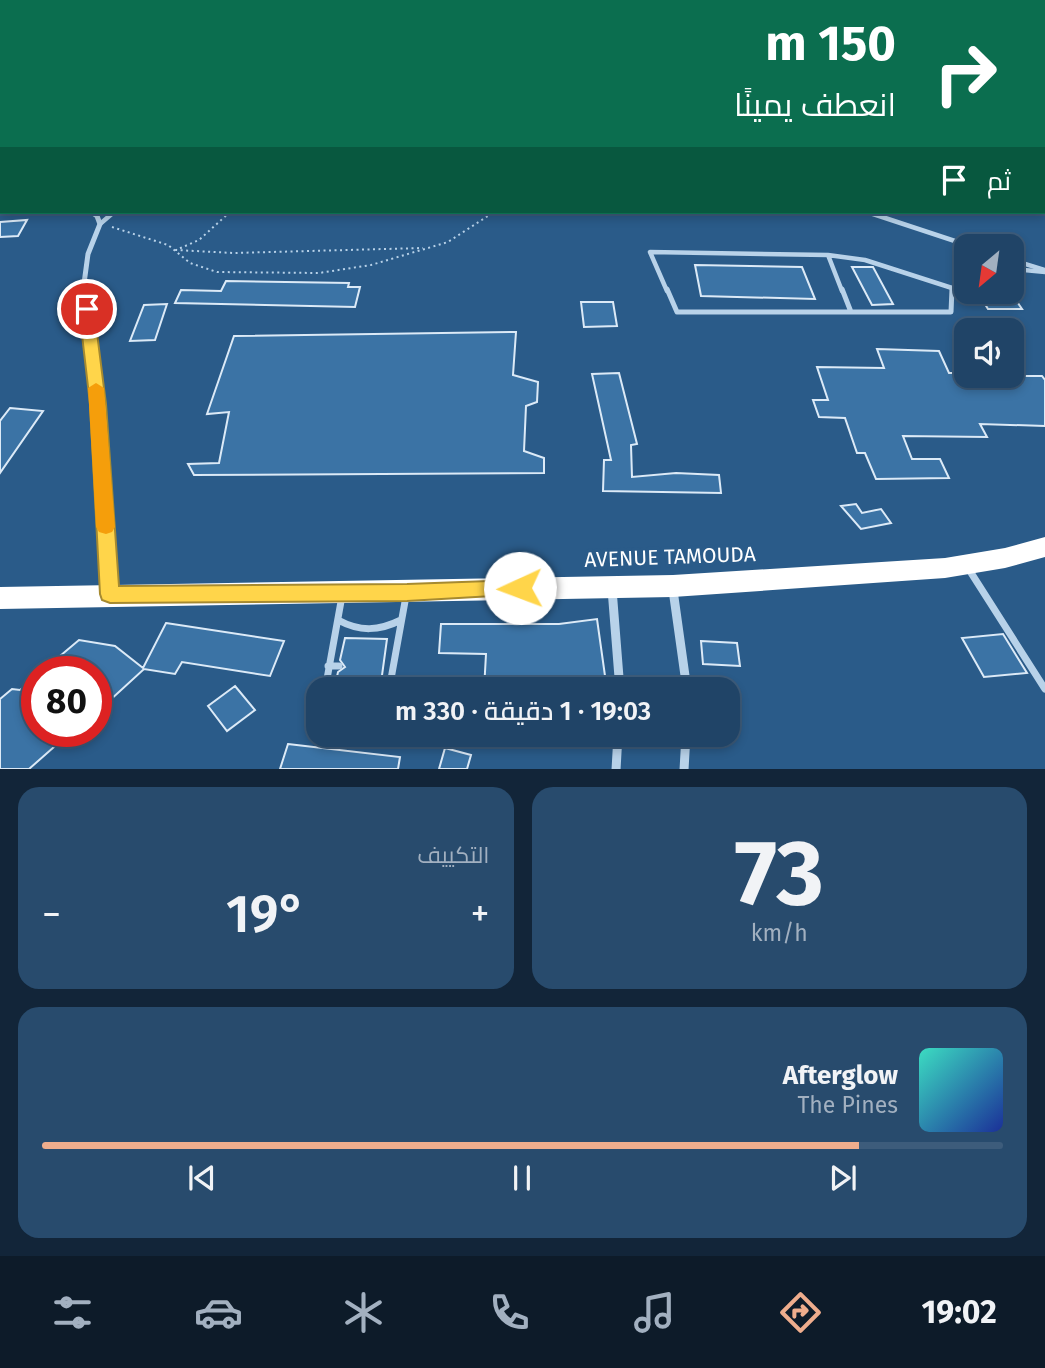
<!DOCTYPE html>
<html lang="ar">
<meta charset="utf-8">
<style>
body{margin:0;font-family:"Fira Sans",Cairo,sans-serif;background:#284b6d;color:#f1f3f6;direction:rtl;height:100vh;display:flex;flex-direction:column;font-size:26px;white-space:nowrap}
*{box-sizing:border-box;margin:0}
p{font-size:23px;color:#a2b0c0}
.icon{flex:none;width:38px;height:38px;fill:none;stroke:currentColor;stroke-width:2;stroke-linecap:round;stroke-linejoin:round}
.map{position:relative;height:769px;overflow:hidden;direction:ltr}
.details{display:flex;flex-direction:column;gap:18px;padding:18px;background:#122539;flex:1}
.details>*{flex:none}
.guide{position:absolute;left:0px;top:0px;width:1046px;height:214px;box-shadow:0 4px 10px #0003,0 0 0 2px #3d5c7b;direction:rtl;background:#0b6e4f;color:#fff;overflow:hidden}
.needle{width:46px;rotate:209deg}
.fabs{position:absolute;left:954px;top:234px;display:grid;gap:14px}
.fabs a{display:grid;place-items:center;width:70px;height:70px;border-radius:14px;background:#204467;box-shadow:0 4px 10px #0003,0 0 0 2px #3d5c7b;font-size:35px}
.speed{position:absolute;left:21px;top:656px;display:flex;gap:14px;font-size:35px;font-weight:700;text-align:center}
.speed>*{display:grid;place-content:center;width:91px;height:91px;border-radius:50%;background:#204467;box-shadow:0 4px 10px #0003,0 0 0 2px #3d5c7b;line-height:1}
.speed .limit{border:10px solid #d22;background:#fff;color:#111}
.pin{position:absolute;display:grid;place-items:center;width:60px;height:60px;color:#fff;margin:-30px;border:4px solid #fff;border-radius:50%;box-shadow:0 2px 7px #0007}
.me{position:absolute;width:77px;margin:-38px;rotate:268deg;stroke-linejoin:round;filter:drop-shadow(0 0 5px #0008)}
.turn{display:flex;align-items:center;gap:24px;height:147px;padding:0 35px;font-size:32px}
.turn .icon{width:91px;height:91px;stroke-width:2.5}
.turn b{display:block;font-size:49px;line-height:60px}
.then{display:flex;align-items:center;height:66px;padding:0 35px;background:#0003;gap:14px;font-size:26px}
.big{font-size:52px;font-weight:600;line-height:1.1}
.details .tile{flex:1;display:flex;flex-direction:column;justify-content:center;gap:10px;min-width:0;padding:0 24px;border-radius:21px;background:#284b6d}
.details .dial{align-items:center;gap:0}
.dial b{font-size:91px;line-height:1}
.song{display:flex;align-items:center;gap:21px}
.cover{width:84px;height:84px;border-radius:10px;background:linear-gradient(135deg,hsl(170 70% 55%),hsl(230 70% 35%))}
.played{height:7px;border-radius:4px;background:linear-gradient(90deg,#eead8d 85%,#3d5c7b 85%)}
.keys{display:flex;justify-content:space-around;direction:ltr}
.heat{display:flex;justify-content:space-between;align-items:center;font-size:38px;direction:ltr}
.details .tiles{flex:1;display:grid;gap:18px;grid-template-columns:1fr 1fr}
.tile:last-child{grid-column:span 2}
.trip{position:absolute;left:306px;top:677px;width:434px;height:70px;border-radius:21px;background:#204467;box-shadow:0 4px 10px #0003,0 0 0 2px #3d5c7b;font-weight:600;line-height:70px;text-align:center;direction:rtl}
.tabs{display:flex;height:112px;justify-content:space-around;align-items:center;background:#0d1b29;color:#a2b0c0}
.tabs .icon{width:49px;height:49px}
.tabs .current{color:#eead8d}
.tabs b{font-size:32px;color:#f1f3f6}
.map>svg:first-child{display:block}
.building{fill:#3b73a5;stroke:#dceaf7;stroke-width:2}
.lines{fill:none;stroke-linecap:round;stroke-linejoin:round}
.path{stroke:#b8d2e9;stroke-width:2;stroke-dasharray:2 3.5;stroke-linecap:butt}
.lane-far2{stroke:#b8d2e9;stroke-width:4.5}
.lane-far1{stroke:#b8d2e9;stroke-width:5}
.lane{stroke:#b8d2e9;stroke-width:7}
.street-far3{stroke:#b8d2e9;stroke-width:4.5}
.street-far2{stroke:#b8d2e9;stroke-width:5}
.street-far1{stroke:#b8d2e9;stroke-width:7}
.street{stroke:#b8d2e9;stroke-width:9}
.highway{fill:#fff;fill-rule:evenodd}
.route{fill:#ffd54a;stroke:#a68a30;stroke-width:2}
.slow{fill:#f59e0b}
.labels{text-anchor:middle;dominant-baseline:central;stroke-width:7;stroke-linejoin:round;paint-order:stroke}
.near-street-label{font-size:21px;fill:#fff;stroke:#2a5b89}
</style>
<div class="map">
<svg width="1045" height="770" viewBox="0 0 1045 770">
<rect width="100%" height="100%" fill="#2a5b89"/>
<path class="building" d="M27 220 18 236 0 237V222Z
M695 265 802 267 815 299 701 296Z
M852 267H873L893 304 872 305Z
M226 281 349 283 348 287H360L355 307 175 303 181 290 221 291Z
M980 296H1013L1022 309H988Z
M581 302H613L617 326 584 327Z
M167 304 155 340 130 341 144 305Z
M516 332 513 375 538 382 537 402 526 406 524 451 544 458V473L194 475 188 464 219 463 229 412 207 414 234 336Z
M877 349 939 351 949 373H966V376H1042L1045 380V426L980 424 987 437 903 436 912 459H940L949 478 876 479 865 453H857L845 418 819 417 813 400H828L817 367 884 368Z
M619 373 637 444 631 445 632 477 676 473 719 475 721 493 603 491 604 460H611L592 374Z
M10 408 43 411 0 473V421Z
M856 504 862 513 881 509 891 523 861 529 841 506Z
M597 619 607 690H484L486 654 439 653 441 624H559Z
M166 623 284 641 270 676 182 662 175 674 144 669 96 713V672H41L79 640 115 646 143 668Z
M1003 634 1027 673 984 677 962 638Z
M345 638 387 639 380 690H334L338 672 345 667 340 660Z
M701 641 737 643 740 666 703 664Z
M37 676V732H71L29 769H0V699L12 689 20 690Z
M235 686 255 710 227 731 208 706Z
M288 744 400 757 398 769H280Z
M445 748 471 755 467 769H439Z"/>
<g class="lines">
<path class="path" d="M759 0 761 2
M0 2 3 0
M230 212 199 240 176 250 233 253 423 248
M112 227 168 245 190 263 217 272 319 273 371 265 448 242 494 212"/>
<path class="lane-far2" d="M867 212 973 247
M100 224 114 212
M828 255 842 291
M1012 260 1045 270
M1012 269 1045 272
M952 288 966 281
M667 291 650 252 828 255 865 260 952 288"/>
<path class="lane-far1" d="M667 289 677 312H951L952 289
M842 289 851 312"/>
<path class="lane" d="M968 568 1045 689
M338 620C360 632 379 631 401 620
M328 666H339
M325 690 342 596
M389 690 406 596"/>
<path class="street-far3" d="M68 2 71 0
M319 2 322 0"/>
<path class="street-far2" d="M0 213 17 212
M83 291 88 254 100 224 97 216 91 212"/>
<path class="street-far1" d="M83 289 98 404 104 500"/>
<path class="street" d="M104 499 109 592
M612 589 620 690
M673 590 687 690
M616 770 618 735
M684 770 686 735"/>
<path class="highway" d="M1045 537V557L1005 568 945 578 673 597 0 609V587L673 575 945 558 1005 548Z"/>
</g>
<path class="route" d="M87 304 94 309 106 404 119 586 407 584 520 580 527 582 529 588 527 594 407 601 110 603 102 600 100 594 90 404 79 309Z"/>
<path class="slow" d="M96 383 104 388 115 527 112 532 106 534 99 532 96 527 88 388Z"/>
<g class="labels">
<g class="near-street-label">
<text transform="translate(670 557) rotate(-2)">AVENUE TAMOUDA</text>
</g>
</g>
</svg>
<div class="fabs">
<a><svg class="needle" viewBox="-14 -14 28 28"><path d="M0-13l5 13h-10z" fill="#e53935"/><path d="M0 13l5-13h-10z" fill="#a2b0c0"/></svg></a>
<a><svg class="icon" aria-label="sound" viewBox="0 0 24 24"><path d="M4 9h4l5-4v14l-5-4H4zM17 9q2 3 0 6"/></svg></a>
</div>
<div class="speed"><div class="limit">80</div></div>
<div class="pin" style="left:87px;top:309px;background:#d93025"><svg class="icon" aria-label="arrive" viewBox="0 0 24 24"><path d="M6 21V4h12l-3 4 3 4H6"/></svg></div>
<svg class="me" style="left:520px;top:588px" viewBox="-20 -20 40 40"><circle r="19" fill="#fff"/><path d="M0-13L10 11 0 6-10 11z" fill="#ffd54a"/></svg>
<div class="trip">19:03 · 1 دقيقة · 330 m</div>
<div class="guide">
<div class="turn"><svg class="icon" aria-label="right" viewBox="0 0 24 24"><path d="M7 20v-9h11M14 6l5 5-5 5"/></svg><div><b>150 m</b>انعطف يمينًا</div></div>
<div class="then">ثم<svg class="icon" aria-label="arrive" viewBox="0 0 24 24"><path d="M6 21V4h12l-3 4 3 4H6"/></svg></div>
</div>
</div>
<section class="details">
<div class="tiles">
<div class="tile dial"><b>73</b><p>km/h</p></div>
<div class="tile"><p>التكييف</p>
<div class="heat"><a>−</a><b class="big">19°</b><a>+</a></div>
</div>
<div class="tile">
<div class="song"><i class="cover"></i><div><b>Afterglow</b><p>The Pines</p></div></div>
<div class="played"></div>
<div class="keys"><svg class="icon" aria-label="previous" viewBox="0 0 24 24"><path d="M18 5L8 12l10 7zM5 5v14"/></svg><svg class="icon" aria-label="pause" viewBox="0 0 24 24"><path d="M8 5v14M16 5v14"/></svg><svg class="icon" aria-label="next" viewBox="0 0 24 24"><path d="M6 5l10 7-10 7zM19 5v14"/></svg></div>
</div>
</div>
</section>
<nav class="tabs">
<b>19:02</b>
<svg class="icon current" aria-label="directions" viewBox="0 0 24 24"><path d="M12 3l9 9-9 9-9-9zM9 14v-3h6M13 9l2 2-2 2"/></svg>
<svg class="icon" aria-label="music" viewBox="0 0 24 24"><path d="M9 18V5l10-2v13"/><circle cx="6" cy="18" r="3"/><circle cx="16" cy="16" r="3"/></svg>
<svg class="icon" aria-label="phone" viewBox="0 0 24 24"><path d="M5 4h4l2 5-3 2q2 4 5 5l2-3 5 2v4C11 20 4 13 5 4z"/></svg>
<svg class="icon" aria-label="climate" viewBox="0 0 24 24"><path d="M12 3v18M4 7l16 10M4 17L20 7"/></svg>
<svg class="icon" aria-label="car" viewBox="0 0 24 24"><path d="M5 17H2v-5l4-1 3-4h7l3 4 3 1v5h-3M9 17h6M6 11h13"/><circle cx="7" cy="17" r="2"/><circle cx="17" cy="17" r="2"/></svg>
<svg class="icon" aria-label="filters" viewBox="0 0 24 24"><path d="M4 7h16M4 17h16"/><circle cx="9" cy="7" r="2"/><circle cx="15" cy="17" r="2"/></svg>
</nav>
